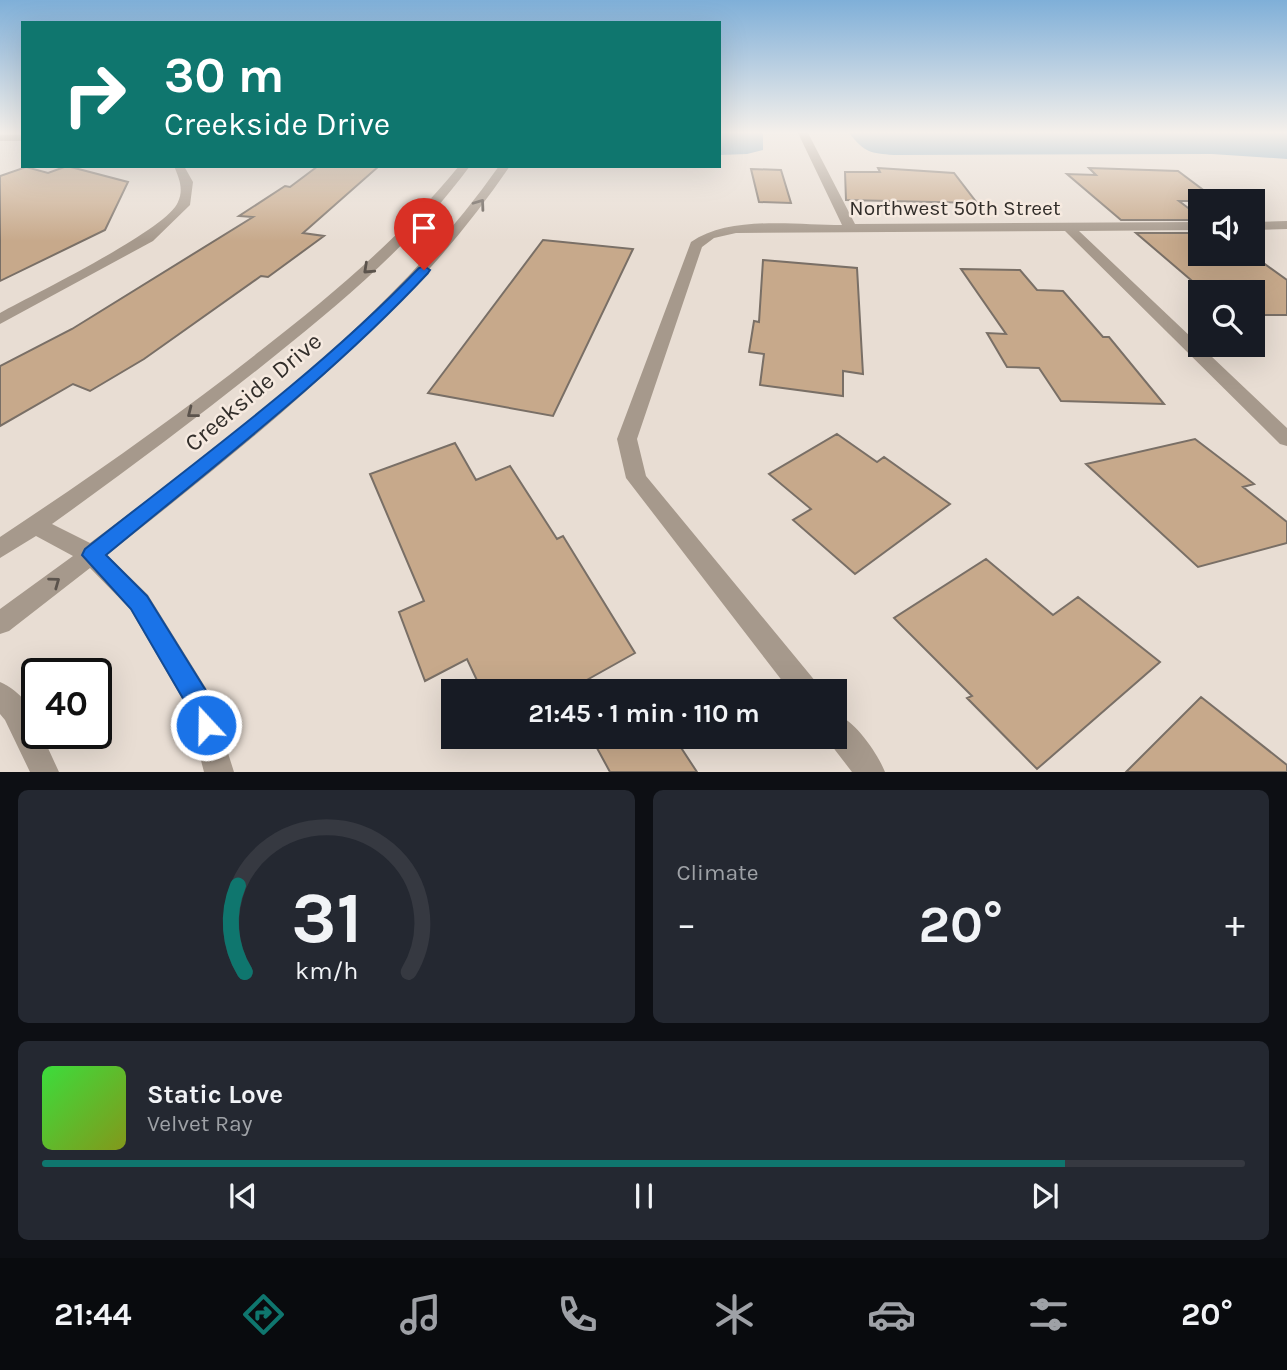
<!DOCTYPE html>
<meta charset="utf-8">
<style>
body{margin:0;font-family:Karla,sans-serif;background:#242831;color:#f1f3f6;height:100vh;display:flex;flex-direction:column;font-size:26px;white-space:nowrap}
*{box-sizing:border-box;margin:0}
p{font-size:23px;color:#9ea1a6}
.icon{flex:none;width:38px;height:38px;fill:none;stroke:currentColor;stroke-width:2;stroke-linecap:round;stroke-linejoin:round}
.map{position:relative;height:772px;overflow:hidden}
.sheet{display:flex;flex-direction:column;gap:18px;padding:18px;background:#0d0f14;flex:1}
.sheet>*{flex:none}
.guide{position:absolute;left:21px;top:21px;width:700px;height:147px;border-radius:0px;box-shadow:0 7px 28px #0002;background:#0f766e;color:#fff;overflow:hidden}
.fabs{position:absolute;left:1188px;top:189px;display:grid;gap:14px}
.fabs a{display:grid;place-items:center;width:77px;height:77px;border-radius:0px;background:#171b24;box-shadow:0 7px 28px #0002;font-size:35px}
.speed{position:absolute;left:21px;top:658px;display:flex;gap:14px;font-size:35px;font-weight:700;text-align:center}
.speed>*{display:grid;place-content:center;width:91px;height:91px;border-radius:50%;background:#171b24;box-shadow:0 7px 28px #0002;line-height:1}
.speed .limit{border:4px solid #111;border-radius:10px;background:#fff;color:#111}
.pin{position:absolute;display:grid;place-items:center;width:60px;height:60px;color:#fff;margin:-72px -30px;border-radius:50% 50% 50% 0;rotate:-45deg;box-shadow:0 0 7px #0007}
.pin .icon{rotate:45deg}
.me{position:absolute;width:77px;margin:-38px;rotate:339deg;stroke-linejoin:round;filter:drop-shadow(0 0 5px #0008)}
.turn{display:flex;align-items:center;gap:24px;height:147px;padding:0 28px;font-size:32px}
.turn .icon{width:91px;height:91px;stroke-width:2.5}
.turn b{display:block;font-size:49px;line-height:60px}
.big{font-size:52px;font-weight:700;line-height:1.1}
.sheet .widget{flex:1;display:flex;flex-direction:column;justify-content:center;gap:10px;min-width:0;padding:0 24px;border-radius:10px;background:#242831}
.sheet .dial{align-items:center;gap:0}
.dial svg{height:182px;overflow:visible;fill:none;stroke:#363941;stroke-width:7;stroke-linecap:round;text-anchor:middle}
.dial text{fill:#f1f3f6;stroke:none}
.song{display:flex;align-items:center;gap:21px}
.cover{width:84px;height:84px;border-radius:10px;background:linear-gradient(135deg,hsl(120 70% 55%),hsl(70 70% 35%))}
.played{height:7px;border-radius:4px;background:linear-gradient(90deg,#0f766e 85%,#363941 85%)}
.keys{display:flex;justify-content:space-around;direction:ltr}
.heat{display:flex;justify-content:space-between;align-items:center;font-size:38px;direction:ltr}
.sheet .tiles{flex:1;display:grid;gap:18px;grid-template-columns:1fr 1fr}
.widget:last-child{grid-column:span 2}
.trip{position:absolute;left:441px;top:679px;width:406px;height:70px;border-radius:0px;background:#171b24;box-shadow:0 7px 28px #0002;font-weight:700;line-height:70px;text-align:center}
.tabs{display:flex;height:112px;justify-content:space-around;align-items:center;background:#090b0e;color:#9ea1a6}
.tabs .icon{width:49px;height:49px}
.tabs .on{color:#0f766e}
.tabs b{font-size:32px;color:#f1f3f6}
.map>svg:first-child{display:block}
.water{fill:#81a7bf}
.building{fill:#c7a98b;stroke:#796f66;stroke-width:2}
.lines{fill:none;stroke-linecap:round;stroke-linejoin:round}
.minor{fill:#a6998c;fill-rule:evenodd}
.tertiary{fill:#a6998c;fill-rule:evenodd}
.oneway{stroke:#5b534c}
.route{fill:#1a73e8;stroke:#114b97;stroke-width:2}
.labels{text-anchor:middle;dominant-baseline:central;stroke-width:5;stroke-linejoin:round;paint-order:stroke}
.far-street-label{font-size:21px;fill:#322e2a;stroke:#f6eae0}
.street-label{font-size:24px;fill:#322e2a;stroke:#f6eae0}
</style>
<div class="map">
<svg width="1287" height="772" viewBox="0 0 1287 772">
<rect width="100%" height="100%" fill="#e8ddd3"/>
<path class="water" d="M719 133H763V150L747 154 719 155Z
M849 133H1287V159L1212 154 894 155C870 153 865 153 849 133Z"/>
<path class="building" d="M67 166 128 182 105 230 0 281V176L26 167 48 173Z
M318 166H379L303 233 324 236 268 277 261 276 144 359 90 391 73 384 0 426V366L72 329 253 217 239 216 285 186 290 187Z
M878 168 954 173 977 203 846 200 845 172H880Z
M1089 168 1178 171 1218 201H1179L1200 217V220H1121L1067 174 1096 175Z
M751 169 781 170 791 203 759 202Z
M1200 233V254H1251L1287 280V315H1253V292H1205L1136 233Z
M543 240 633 249 553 416 428 393Z
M763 260 857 268 863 374 843 371V396L760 385 764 354 749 352 754 321 759 322Z
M961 269 1020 270 1037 290 1063 291 1103 337H1109L1164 404 1061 401 1039 368 1007 367 987 333 1006 334Z
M837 434 877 462 884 457 950 504 855 574 793 520 811 509 769 474Z
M1195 439 1254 484 1243 487 1287 522V543L1198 567 1086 464Z
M455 443 476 480 510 466 557 539 563 536 635 653 567 691H482L467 659 425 681 399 612 424 601 370 474Z
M986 559 1053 615 1078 597 1160 662 1037 769 967 698 972 696 894 618Z
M1201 697 1287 765V772H1126Z
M591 737H674L697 772H610Z"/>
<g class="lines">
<path class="minor" d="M798 133H808L855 224 1200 222V230L1079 231 1287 428V446L1280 444 1065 231 736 233 714 238 702 247 637 439 646 476 816 682 819 691H790L626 478 617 439 691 242C730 215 796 225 842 225Z
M0 135H23V141H0Z
M174 166H184L193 182 190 205 153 241 0 324V313C32 295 167 230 178 202 184 189 179 178 174 166Z
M1287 221V229L1253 230V222Z
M835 713C855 721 877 752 885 772H852L825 737H835Z"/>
<path class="tertiary" d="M459 166H470C416 239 347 298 277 354 204 413 129 469 52 524L90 543C238 432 391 319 499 166H510C404 322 253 439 107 555L148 595 209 693 234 772H204L187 707 130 609 90 568 9 631 0 634V609L73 556 36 536 0 558V537C89 478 176 417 260 351 332 295 401 237 459 166Z
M0 682C20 690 37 712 37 733H41L59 772H30L5 720 0 714Z"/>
</g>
<defs><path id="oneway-chevron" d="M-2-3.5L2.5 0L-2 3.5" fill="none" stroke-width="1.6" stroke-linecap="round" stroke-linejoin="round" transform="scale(1.75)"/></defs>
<g class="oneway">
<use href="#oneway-chevron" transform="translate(480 204) rotate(-54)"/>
<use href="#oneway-chevron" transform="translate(368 269) rotate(137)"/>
<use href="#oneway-chevron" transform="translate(192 413) rotate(142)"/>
<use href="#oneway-chevron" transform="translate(55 582) rotate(-36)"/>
</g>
<linearGradient id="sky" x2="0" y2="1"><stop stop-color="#7fafd8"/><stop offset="0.55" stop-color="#f5f0eb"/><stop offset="1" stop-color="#f5f0eb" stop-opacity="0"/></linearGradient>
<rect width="1287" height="241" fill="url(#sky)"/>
<path class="route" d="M424 266 430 270 428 273C331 377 216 464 106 555L147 596 208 694 218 725 215 734 206 738 197 734 188 707 131 609 82 555 85 549C199 459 318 373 419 268Z"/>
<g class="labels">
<g class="far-street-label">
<text x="955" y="208">Northwest 50th Street</text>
</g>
<g class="street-label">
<text transform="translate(253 392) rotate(-40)">Creekside Drive</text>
</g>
</g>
</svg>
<div class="fabs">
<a><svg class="icon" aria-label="sound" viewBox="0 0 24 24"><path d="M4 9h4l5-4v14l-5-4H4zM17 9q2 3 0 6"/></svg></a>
<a><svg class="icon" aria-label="search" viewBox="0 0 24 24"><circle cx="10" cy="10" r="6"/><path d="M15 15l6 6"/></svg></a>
</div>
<div class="speed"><div class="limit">40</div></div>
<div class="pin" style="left:424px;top:270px;background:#d93025"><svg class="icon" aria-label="arrive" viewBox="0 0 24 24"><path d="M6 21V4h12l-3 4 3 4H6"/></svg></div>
<svg class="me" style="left:206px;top:725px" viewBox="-20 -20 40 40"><circle r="17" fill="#1a73e8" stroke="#fff" stroke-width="3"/><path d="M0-11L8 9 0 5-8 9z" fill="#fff"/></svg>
<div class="trip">21:45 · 1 min · 110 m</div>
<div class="guide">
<div class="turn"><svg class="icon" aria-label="right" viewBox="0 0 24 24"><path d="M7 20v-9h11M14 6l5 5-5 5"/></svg><div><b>30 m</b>Creekside Drive</div></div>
</div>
</div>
<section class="sheet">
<div class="tiles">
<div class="widget dial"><svg viewBox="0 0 100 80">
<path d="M14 69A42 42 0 1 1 86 69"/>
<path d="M14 69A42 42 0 0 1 11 31" stroke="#0f766e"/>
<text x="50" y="56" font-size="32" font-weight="700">31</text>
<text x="50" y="72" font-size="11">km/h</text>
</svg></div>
<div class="widget"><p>Climate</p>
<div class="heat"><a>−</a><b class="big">20°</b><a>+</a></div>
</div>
<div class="widget">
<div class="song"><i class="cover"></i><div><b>Static Love</b><p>Velvet Ray</p></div></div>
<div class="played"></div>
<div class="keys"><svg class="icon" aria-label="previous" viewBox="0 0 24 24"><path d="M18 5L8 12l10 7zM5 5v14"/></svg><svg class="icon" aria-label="pause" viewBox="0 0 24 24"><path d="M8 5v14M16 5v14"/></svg><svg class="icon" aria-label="next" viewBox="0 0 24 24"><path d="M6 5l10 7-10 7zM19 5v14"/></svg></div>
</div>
</div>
</section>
<nav class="tabs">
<b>21:44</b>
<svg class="icon on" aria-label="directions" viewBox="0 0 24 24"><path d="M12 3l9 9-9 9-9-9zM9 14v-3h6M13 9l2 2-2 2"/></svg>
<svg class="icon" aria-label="music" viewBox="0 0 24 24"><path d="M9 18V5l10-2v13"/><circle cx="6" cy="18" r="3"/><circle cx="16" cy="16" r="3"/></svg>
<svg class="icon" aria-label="phone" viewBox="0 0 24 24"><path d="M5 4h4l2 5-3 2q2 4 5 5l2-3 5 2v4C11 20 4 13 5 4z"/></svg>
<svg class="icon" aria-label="climate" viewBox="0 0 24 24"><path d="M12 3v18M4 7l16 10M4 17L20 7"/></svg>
<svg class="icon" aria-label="car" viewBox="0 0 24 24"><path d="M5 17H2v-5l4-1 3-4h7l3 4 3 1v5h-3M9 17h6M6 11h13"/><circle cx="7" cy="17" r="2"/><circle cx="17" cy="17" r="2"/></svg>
<svg class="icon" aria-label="filters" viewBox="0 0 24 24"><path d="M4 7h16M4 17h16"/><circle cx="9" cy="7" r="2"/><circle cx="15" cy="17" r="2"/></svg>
<b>20°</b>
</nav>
